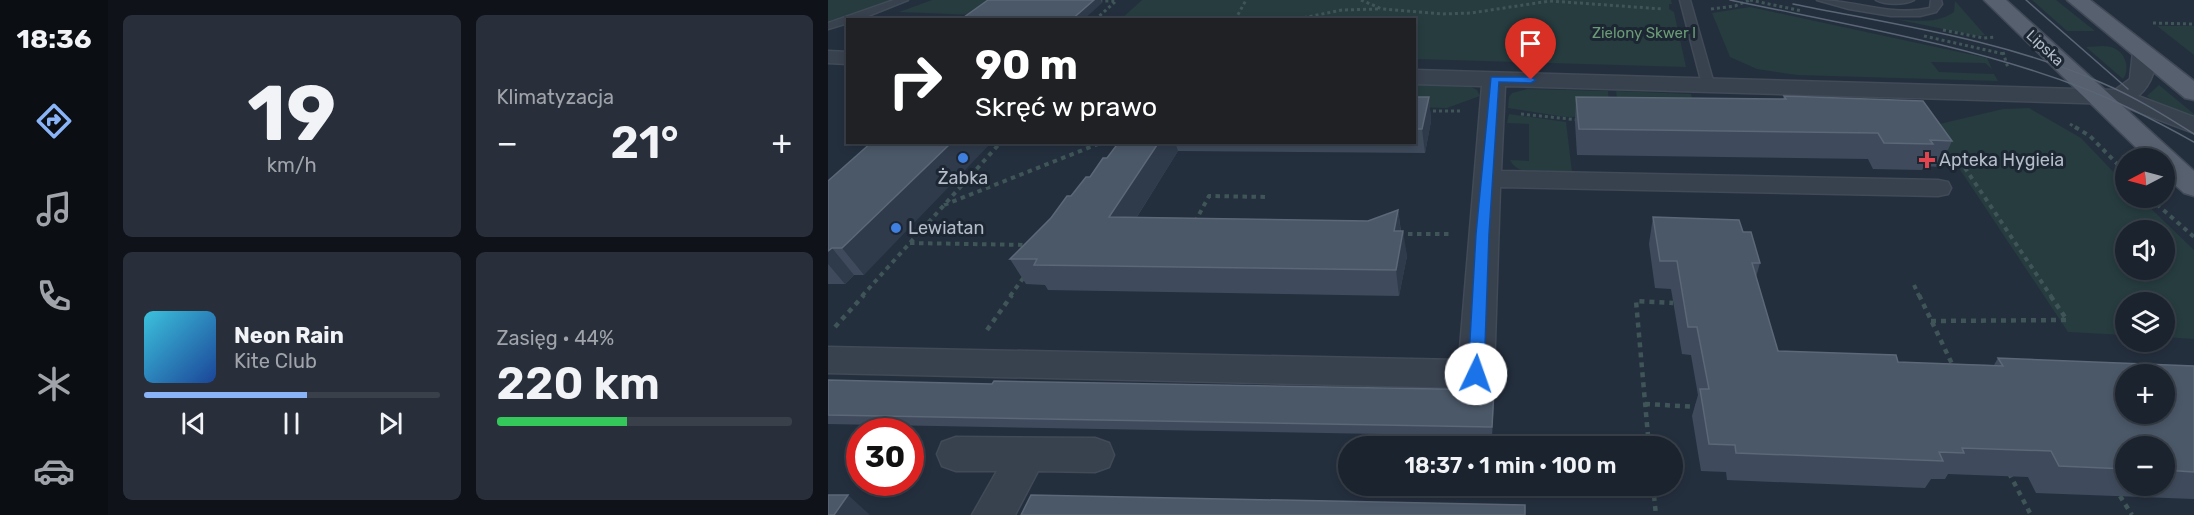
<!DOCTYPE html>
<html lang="pl">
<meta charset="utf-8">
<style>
body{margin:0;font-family:Rubik,sans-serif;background:#282f3a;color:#f1f3f6;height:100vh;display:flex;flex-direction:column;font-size:22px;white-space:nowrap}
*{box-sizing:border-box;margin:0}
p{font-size:20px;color:#a0a4aa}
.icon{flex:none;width:33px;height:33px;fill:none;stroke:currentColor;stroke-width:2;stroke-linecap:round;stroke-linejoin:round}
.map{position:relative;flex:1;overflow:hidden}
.side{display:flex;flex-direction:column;gap:15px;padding:15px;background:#0f1319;width:720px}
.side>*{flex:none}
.banner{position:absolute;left:18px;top:18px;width:570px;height:126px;border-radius:0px;box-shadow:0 3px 9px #0003,0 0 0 2px #39404a;background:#202124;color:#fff;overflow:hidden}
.needle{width:39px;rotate:264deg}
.controls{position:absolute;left:1287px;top:148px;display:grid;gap:12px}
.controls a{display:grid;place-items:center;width:60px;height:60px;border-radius:50%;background:#1b232e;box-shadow:0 3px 9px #0003,0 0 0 2px #39404a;font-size:30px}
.speed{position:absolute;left:18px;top:418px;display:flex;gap:12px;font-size:30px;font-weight:700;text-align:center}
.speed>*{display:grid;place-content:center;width:78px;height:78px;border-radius:50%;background:#1b232e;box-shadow:0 3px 9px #0003,0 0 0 2px #39404a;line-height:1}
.speed .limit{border:9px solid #d22;background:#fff;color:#111}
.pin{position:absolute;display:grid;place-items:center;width:51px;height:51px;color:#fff;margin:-62px -26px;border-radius:50% 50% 50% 0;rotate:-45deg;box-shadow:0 0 6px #0007}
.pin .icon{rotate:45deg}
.me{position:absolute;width:66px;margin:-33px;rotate:3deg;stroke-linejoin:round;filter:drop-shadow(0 0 4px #0008)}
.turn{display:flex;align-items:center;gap:21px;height:126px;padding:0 30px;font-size:27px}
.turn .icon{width:78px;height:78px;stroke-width:2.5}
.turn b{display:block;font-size:42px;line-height:51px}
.big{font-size:45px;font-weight:600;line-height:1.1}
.side .card{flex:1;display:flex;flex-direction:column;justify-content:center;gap:9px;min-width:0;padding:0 21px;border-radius:9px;background:#282f3a}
.side .dial{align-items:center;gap:0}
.dial b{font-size:78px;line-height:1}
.song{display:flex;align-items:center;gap:18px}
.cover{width:72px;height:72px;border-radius:9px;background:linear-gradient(135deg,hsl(190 70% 55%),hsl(220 70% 35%))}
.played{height:6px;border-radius:3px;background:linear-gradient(90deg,#8ab4f8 55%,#39404a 55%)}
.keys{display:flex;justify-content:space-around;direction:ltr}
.heat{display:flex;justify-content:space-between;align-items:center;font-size:33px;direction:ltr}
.charge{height:9px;border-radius:4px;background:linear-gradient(90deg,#34c759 44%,#39404a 0)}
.side .tiles{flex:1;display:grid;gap:15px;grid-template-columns:repeat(2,1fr)}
.trip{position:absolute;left:510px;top:436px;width:345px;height:60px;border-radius:30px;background:#1b232e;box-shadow:0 3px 9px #0003,0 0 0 2px #39404a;font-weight:600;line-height:60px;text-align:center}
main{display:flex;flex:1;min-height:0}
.dock{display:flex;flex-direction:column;width:108px;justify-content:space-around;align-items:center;background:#0b0e12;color:#a0a4aa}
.dock .icon{width:42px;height:42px}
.dock .selected{color:#8ab4f8}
.dock b{font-size:27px;color:#f1f3f6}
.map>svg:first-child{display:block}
.green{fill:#263c3f;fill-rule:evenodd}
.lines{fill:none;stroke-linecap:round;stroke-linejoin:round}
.lane-casing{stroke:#414a57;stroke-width:3}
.street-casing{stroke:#414a57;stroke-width:3}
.primary-casing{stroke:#414a57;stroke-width:3}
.path-far2{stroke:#3f5557;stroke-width:3;stroke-dasharray:3 3;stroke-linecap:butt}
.path-far1{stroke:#3f5557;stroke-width:4;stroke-dasharray:4.5 4.5;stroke-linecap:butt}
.path{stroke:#3f5557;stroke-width:4.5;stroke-dasharray:5 5;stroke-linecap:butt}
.lane{fill:#38414e;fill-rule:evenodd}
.street{fill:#38414e;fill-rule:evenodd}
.primary{fill:#56606e;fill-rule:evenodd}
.tram{stroke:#5a6575;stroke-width:1.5}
.wall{fill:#3f4b5c;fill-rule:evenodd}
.shaded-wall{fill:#2f3b4b}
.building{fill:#4b5868;stroke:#5c6777;stroke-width:1.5;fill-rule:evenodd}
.route{fill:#1a73e8;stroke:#114b97;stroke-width:1.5}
.shop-dot{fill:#3f7fe0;stroke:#1d2633;stroke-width:2}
.health-dot{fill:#e0444e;stroke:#1d2633;stroke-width:2}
.labels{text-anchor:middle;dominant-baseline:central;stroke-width:6;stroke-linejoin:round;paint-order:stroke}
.far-park-label{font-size:15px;fill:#6b9a76;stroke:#1d2633}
.far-street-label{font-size:15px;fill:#b4bcc9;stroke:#1d2633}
.poi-label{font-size:18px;fill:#b4bcc9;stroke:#1d2633;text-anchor:start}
</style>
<main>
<nav class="dock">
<b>18:36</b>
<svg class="icon selected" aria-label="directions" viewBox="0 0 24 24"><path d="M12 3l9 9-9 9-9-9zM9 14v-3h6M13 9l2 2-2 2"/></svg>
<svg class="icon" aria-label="music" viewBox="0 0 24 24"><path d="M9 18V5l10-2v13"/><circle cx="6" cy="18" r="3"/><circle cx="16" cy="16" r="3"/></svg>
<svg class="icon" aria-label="phone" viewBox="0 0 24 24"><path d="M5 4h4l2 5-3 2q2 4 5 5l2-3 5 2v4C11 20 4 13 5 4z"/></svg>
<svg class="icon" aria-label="climate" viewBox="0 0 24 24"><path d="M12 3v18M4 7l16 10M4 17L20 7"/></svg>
<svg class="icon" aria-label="car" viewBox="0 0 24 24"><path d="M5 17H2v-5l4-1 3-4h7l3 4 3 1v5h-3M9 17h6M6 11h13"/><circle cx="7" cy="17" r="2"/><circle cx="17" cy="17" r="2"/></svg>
</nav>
<section class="side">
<div class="tiles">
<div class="card dial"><b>19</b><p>km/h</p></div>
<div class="card"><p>Klimatyzacja</p>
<div class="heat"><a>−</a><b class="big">21°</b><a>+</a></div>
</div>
<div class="card">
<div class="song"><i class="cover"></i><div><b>Neon Rain</b><p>Kite Club</p></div></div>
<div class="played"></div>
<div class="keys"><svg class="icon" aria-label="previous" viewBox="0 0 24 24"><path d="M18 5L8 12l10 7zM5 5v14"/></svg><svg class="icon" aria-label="pause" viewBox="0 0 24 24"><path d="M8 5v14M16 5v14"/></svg><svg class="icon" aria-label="next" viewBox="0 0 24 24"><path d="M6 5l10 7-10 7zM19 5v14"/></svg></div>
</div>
<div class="card"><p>Zasięg · 44%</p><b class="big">220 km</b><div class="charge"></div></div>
</div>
</section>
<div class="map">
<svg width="1366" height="515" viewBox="0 0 1366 515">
<rect width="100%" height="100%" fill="#242f3e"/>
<path class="green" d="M0 0H67L0 23Z
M104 0H167L146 15 71 12Z
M314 0H843L844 4H841V9L846 12 858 67 587 59 586 20 293 19Z
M1204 0H1228L1267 31H1239Z
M1127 1 1157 35 1149 36 1067 19C1085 21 1110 24 1126 12Z
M922 7 1159 58 1164 69 1157 63 1103 62 1111 72 1166 74 1170 81 969 75 929 69 902 57 884 13Z
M1329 26H1366V55Z
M1258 47C1266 47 1275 45 1283 47 1297 50 1303 69 1295 79Z
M587 84 642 86 649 90 652 96 619 108 587 107Z
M1331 85 1366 114V119L1330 105 1319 96Z
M700 89 780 91 782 116 737 117 680 108 681 97 684 93Z
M788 91 863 94 869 115H791Z
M1201 108 1253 138 1297 184 1298 198H1312L1366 250V339L1337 337 1336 303H1298L1297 335 1240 332 1103 126 1175 109ZM1298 231H1336V270H1298Z
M681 114 738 122 744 172C726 172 691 179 682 160L701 161V124L679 123Z"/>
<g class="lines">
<g class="lane-casing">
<path id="lane" d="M66 0H80L30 20H20V23L0 29V23Z
M852 0H862L886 84 884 86H876L874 84Z
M989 0C1028 0 1063 17 1102 8L1103 0H1113L1114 4 1108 12 1092 16H1063L1021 9Z
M1048 0H1086C1077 5 1057 5 1048 0Z"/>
</g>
<g class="street-casing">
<path id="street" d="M1315 46 1322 48C1333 63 1323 85 1310 96L1366 117V133L1289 104 677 86 673 171 1110 180 1120 182 1123 188 1120 194 1110 196 672 187 666 374 660 384 648 388 0 373V347L631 360 654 86 586 84V70L1287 90 1302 79 1305 52 1308 48Z
M0 51 20 52V64L0 63Z
M128 437 267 438 281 443 286 455 281 467 267 472 210 471 187 515H144L169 471H128L114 466 109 454 114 442Z"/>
</g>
<g class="primary-casing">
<path id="primary" d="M1156 0H1178L1366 171V196L1356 193 1336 175V159H1320Z
M1239 0H1262L1366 81V100L1357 98Z"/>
</g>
<path class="path-far2" d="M533 0 554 9 614 14 643 13 722 1 835 9
M922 0 974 11
M883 9 907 6 922 0
M267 20 288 1H268
M407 20 418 0
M464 20 514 10 551 9
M1325 23 1366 24
M1115 30 1155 38 1167 37
M1096 36 1176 54
M1175 52 1180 68
M599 111H634
M693 114 751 120
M1242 124 1250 129"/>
<path class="path-far1" d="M1247 127 1262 136 1298 173
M1116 151 1133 162 1223 296
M1322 198 1366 237
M116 205 275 142
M367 222 381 196 440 197
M571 234H624
M82 243 201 245
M1086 285 1091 296
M34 296 173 142
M182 296 196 277"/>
<path class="path" d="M1091 295 1126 368
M1103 321 1239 320 1222 295
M7 327 36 295
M159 330 184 295
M817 404 871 407
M821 447 808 301 845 303
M1181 473 1203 515
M825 486 828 515
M1292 496 1304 515"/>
<use href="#lane" class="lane"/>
<use href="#street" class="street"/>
<use href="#primary" class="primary"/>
<path class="tram" d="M902 0C1021 25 1142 45 1255 88 1294 103 1330 122 1366 142
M1198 0 1300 89
M965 4C1068 25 1177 40 1274 83 1307 97 1336 115 1366 134"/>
</g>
<path class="wall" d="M956 96 1124 141 1112 167 1096 166 1094 170 1045 169 1040 159 749 155 747 122 748 97 955 99Z
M586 97H601L603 121 597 153 350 151 309 217 540 221 570 210 573 231 579 256 571 296 220 290 217 285 198 284 182 259 262 177 279 158 291 142H586Z
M0 181 36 275H26L17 284H0Z
M825 217 915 232 932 263 928 277 950 351 1070 362 1166 365 1170 358 1366 366V499L1208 493 1200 477 1120 474 1117 479H1103L1097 488 899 480 898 472 873 471 864 416 870 395 863 355 854 354 843 289 827 288 821 244ZM1298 447H1336V486H1298Z
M0 380 164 384 666 390V399L664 436 0 424Z"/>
<path class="shaded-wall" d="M266 0H273L274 3 255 20H243Z
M601 97 603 121 597 153 594 129Z
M124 142H164L36 275 14 248Z
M331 142H347L350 151 293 242 281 217Z
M570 210 573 235 566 231Z
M575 231 579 256 571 296 568 270Z
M4 248 26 275 17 284 0 264V251Z
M666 390V399L664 436V427Z
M20 495 42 515H6Z"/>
<path class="building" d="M160 0H266L243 20H132Z
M956 96 1095 101 1124 141 1102 140 1105 144 1056 143 1050 133 751 129 748 97 958 99Z
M586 97H601L594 129H586Z
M44 142H124L14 248H4L0 251V181Z
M291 142H331L281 217 540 221 570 210 566 231H575L568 270 206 265 209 259H182L223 218 239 196H243L258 177H262L275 158H279Z
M825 217 911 220 915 232H923L932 263H924L950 351 1068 355 1070 362 1175 366 1170 358 1366 366V472L1336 470V447H1298V469L1231 466 1223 451 1134 448 1136 453 1111 452 1115 461 908 453 907 445 881 444 872 389H881L869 327H860L849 261H832ZM1298 375H1336V414H1298Z
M0 380 164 384 166 381 666 390 664 427 0 415Z
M0 495H20L6 515H0Z
M203 495 697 505V515H193Z"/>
<path class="route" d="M663 77H703L708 80 703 83 671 82 661 234 656 374 654 378 648 380 642 378 640 374 648 234Z"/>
<g class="shop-dot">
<circle cx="135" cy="158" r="6"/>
<circle cx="68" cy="228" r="6"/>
</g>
<path class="health-dot" d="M1096 151h6v6h6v6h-6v6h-6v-6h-6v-6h6z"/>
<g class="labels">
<g class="far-park-label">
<text x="816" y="33">Zielony Skwer I</text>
</g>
<g class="far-street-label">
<text transform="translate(1217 48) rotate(43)">Lipska</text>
</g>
<g class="poi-label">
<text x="1111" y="160">Apteka Hygieia</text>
<text x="135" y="178" text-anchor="middle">Żabka</text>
<text x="80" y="228">Lewiatan</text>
</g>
</g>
</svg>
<div class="controls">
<a><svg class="needle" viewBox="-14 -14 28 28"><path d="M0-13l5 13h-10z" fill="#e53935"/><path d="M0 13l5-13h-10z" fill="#a0a4aa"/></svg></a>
<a><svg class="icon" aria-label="sound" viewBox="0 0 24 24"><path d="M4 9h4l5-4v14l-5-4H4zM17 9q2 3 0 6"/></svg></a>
<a><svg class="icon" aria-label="layers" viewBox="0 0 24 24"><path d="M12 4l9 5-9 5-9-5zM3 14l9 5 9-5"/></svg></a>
<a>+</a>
<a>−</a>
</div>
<div class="speed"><div class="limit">30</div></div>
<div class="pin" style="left:703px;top:80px;background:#d93025"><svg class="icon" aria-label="arrive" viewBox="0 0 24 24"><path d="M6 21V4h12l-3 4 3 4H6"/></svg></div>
<svg class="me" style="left:648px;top:374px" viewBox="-20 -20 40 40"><circle r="19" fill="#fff"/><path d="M0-13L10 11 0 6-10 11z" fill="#1a73e8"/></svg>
<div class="trip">18:37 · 1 min · 100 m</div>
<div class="banner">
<div class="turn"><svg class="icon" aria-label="right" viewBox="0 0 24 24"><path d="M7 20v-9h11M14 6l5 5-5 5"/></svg><div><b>90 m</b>Skręć w prawo</div></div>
</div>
</div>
</main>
